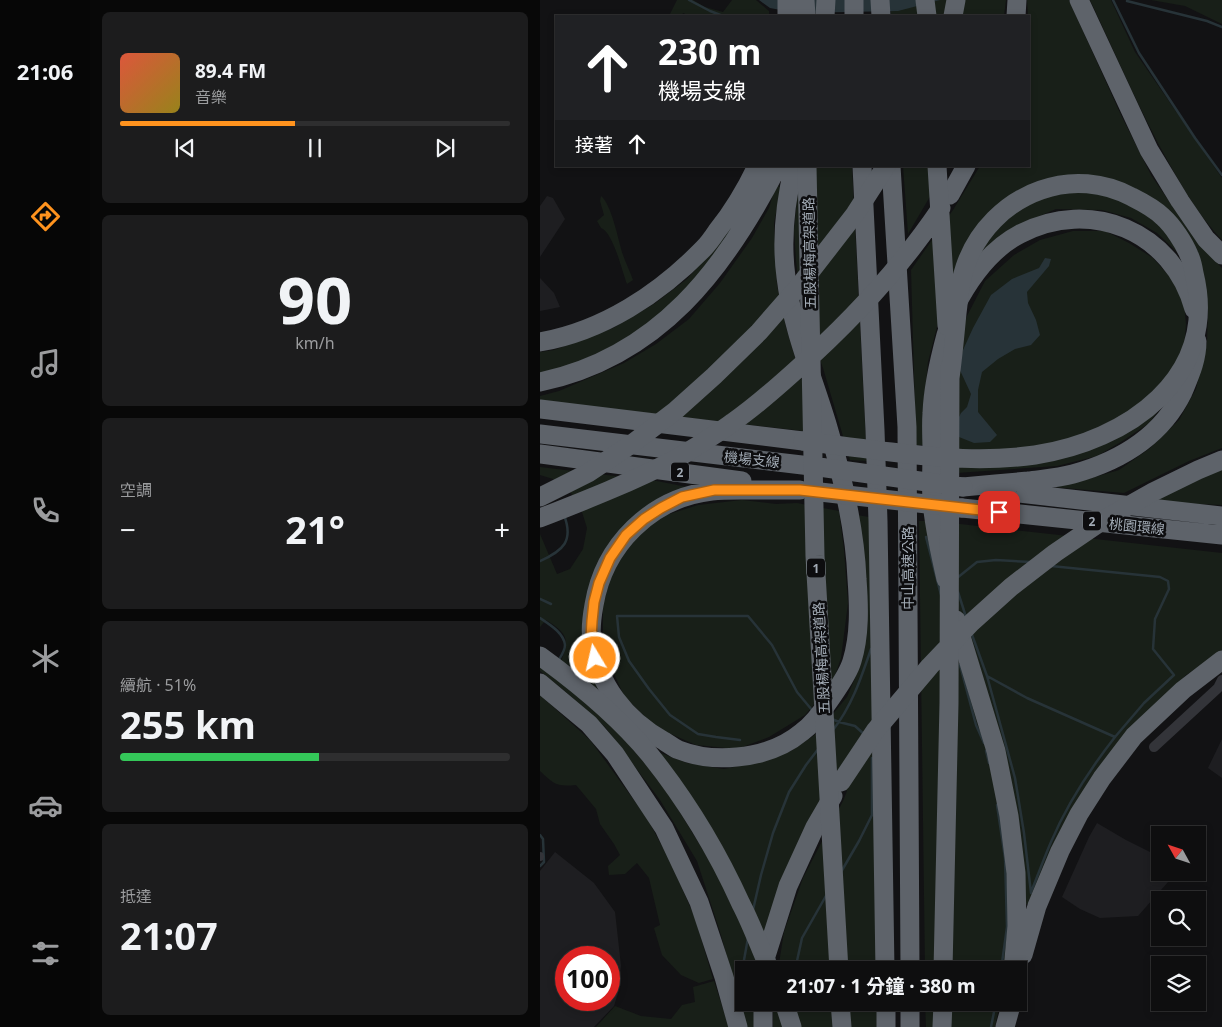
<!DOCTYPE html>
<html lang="zh-TW">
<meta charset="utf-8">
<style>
body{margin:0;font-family:"Noto Sans","Noto Sans TC",sans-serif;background:#1c1c1d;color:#f1f3f6;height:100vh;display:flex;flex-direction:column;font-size:19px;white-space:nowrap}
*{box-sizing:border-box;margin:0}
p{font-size:16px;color:#9b9c9e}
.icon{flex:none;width:28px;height:28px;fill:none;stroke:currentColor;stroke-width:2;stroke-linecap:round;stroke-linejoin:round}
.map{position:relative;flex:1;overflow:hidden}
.side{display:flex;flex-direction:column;gap:12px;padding:12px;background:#080808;width:450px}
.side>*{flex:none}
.guide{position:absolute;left:15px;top:15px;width:475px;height:152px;border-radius:0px;box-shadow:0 2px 8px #0003,0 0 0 1px #2e2e2f;background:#202124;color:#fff;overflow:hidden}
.needle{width:32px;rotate:310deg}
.controls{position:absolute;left:611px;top:826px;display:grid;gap:10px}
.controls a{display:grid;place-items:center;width:55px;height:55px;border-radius:0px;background:#0e0e0f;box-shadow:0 2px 8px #0003,0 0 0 1px #2e2e2f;font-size:25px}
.speed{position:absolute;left:15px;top:946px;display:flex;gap:10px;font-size:25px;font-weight:700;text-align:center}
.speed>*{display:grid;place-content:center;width:65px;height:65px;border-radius:50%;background:#0e0e0f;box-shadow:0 2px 8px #0003,0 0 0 1px #2e2e2f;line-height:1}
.speed .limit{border:8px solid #d22;background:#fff;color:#111}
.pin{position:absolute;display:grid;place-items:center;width:42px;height:42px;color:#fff;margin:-21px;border-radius:10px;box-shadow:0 2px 8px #0006}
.me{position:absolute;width:55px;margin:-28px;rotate:351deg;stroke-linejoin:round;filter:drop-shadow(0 0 4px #0008)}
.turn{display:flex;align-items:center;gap:18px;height:105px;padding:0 20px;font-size:22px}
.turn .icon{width:65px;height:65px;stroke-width:2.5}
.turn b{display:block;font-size:35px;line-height:42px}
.then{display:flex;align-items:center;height:48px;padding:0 20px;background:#0003;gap:10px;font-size:19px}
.big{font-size:38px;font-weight:700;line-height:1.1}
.side .widget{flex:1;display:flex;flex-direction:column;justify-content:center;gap:8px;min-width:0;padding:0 18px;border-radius:8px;background:#1c1c1d}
.side .dial{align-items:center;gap:0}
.dial b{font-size:65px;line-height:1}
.song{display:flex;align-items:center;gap:15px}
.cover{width:60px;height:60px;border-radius:8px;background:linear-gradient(135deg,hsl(10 70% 55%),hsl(50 70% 35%))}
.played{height:5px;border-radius:2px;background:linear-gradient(90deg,#ff931e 45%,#2e2e2f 45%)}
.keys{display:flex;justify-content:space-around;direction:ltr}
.heat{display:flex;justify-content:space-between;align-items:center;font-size:28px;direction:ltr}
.charge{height:8px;border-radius:4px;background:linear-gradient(90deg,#34c759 51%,#2e2e2f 0)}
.trip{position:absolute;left:195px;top:961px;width:292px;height:50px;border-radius:0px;background:#0e0e0f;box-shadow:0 2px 8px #0003,0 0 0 1px #2e2e2f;font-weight:700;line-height:50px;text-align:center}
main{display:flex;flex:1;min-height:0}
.dock{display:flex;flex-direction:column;width:90px;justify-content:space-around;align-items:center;background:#060606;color:#9b9c9e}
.dock .icon{width:35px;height:35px}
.dock .active{color:#ff931e}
.dock b{font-size:22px;color:#f1f3f6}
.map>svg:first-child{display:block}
.built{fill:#1e1e21;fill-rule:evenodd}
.green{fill:#181f18}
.water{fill:#273338}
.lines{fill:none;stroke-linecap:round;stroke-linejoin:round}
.stream{stroke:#273338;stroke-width:2.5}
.pedestrian{stroke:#333439;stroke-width:8}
.minor{stroke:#333439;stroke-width:10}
.motorway{stroke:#5e636a;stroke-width:19}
.motorway-bridge{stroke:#5e636a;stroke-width:19}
.route-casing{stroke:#a66014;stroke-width:12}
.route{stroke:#ff931e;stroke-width:9}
.labels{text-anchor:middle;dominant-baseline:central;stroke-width:5;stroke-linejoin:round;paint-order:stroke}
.shield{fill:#0d0d0f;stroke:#757c83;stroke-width:1}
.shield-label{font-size:12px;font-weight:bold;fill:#a2abb5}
.street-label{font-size:14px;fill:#a2abb5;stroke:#0d0d0f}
</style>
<main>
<nav class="dock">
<b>21:06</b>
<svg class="icon active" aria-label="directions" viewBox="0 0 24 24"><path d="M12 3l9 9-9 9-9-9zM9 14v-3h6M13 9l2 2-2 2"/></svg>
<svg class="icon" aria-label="music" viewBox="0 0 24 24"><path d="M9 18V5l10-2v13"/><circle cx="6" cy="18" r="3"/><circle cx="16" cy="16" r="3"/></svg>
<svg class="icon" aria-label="phone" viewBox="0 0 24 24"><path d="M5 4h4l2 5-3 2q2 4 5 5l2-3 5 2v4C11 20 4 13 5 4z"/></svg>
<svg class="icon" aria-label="climate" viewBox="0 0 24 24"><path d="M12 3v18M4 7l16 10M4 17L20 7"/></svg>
<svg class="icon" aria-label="car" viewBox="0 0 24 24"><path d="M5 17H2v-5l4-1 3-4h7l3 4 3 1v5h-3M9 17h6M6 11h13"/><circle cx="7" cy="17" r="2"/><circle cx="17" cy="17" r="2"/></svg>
<svg class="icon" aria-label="filters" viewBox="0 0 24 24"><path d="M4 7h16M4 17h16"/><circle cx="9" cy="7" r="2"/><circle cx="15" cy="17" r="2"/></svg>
</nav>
<section class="side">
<div class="widget">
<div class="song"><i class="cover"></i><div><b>89.4 FM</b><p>音樂</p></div></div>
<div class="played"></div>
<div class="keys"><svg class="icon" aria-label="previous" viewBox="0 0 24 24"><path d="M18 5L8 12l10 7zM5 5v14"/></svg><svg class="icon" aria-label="pause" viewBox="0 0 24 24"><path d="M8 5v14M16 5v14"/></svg><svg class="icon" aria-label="next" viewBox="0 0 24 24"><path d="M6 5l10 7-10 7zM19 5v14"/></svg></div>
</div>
<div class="widget dial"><b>90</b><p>km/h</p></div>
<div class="widget"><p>空調</p>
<div class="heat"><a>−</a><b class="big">21°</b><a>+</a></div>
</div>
<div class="widget"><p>續航 · 51%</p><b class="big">255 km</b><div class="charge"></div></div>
<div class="widget"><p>抵達</p><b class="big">21:07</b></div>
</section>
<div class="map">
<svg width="682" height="1027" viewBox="0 0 682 1027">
<rect width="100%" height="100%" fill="#121214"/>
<path class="built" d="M7 196 13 198 25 219 0 257V206Z
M0 278 14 293 20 307 0 311Z
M682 739V778L668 768Z
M557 823 586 840 620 857V872L636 873 598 916 560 918 540 909 522 897 549 837Z
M15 852 54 883 75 912 81 966 78 993 74 1006 54 1027H0V871ZM26 958H69V1000H26Z"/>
<path class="green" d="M137 0H153L165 7 183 12 192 0H216L229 11V16H147L144 13 138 16H129Z
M350 0H466L464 16H351Z
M487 0H529L580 113 611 175 657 242 682 268V448L649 461 584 493 512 487 548 479 579 470 609 449 639 420 656 389 667 342 668 309 645 261 635 250 617 233 591 218 562 210 516 209 481 224 398 323 388 362 384 404 383 445H376L371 270 413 210 440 166H489V16H488Z
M550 0H571L595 52 682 178V240C661 218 645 192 630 165 600 112 576 55 550 0Z
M611 0H682V24L645 6Z
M266 166H312L327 461 310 460 283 368 261 308 256 261 254 229 257 199Z
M363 166H408L368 234Z
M236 184 241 188 234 223 237 285 246 327 264 387 281 433 0 401V396L19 391 84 363 116 344 149 319 180 283 212 238 229 208Z
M61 196C72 205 78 240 83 255 86 263 90 272 93 280L87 284C82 271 73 232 61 228L57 221 64 215 60 201Z
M202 212 185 241 167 265 128 309 81 342 34 364 0 374V352L14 350 73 328 114 304 147 279 183 238Z
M533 231H565L589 243 613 258 630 277 644 301 646 325 644 347 634 391 608 424 581 442 557 456 517 466 402 474 403 385 427 316 445 281 474 255 500 240Z
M682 466V505L610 502Z
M0 467 117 481 152 488 66 551 49 587 44 623 79 714 20 663C31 639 27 633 6 620L0 627V534L17 574 30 569 43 549 47 528 42 512 31 493 13 479 0 475Z
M202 500 236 504 257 503 299 511 304 550 308 603 301 658 292 684 265 715 229 737 197 749 156 745 115 727 84 696 63 649V605L73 568 94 538 120 517 158 505Z
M317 515 329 517 339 970H238L244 932 263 878 303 801 307 791 295 778 218 970H204V1002L214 1003V1027H206L181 935 157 861 120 800 65 727 27 693 0 671V664L55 709 85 740 107 766 131 798 163 850 177 837 118 752 147 763 184 769 215 763 251 751 276 734 307 697 321 664Z
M379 521H389L465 824 470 927 465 970H385Z
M402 522 682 553V652L646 675 582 743 493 904H482L434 658 413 591Z
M0 695 50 740 107 818 132 865 155 918 173 979 159 983 141 975 122 955 114 928 120 925 109 878 97 863 85 874 69 875 68 866 80 855 74 844 60 824 56 809 36 785C16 787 14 784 0 771Z
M174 981 189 1027H56L75 1006 101 1016 131 1019 142 1005 155 1002 153 987Z
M233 1003H340V1027H233Z
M385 1003H460L455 1027H386Z"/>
<path class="water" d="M219 0H400L358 11 256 13 230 8Z
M505 258 511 259 509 266 487 292 488 303 496 320 500 335 491 345 475 349 458 359 442 372 438 390V412L457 435 450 442 434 443 419 437 415 425 421 413 427 407 431 394 418 366 423 350 433 328 451 295 472 279 499 268Z"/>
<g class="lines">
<path class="stream" d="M149 0 170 11 183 16
M573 0 599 53 655 138 682 175
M587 1 667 21 682 27
M386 537 401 595
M0 561C23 551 34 541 24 515
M417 578 437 562 456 560 491 562
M418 592 426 617
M0 599 11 604
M0 618C9 624 24 633 25 645 25 651 21 656 18 661
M431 632 447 676
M420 665 436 725 444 743
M292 719 299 722 315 726 325 735
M293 730C312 706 321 678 331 649
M200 740 176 737 158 734 130 715 109 689 89 661 79 637 77 616H208L232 645 257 692 272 710 274 711
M446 751 449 763
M457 805 465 858 467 927 461 970
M0 835 3 839 4 862 0 866
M301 872 319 841 332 815V758
M491 892C498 875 504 858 511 842 527 804 550 769 575 737
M491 893 484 833 475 778 447 676 487 698 575 737 604 703 634 675 613 649 615 619 629 589 628 581 620 577 511 566
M213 910 221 875 233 833 249 792 266 765 279 748
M255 970 262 938 287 894
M202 971 208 938
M451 1027 456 1002"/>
<path class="pedestrian" d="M0 856V857"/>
<path class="minor" d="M614 747 678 688 682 680"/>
<path class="motorway" d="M265 0 266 16
M314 0V16
M340 0 341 16
M385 0 387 16
M539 0 609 150 640 201 666 239 682 255
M247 16V0
M285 16 286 0
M413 16 416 0
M476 16 477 0
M254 166C245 203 241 240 246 277 252 328 272 375 287 424 302 474 315 527 317 579 319 606 320 635 312 661 308 675 297 689 289 701 281 713 273 724 262 732 244 747 220 755 197 757 178 759 157 757 139 750 134 748 129 744 124 741 86 720 57 684 52 640 50 629 52 616 54 605 64 545 111 498 172 491 181 490 192 490 201 490 221 490 240 490 260 490
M322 166 335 430 338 521 345 970
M351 166 367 427 370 970
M410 195 426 166
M0 342C63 331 119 294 163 249 168 244 173 237 177 231 193 211 206 189 217 166
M0 382C119 357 185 269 238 166
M0 409 263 441
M0 434 279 467
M0 454 202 481
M423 487C445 485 466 483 488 481 503 479 519 478 533 474 580 461 621 437 643 392 650 375 657 360 657 341
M460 491 682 516
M422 508 682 535
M406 579C400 553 394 527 392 501 391 484 392 468 392 451 392 439 391 426 392 413 393 387 399 361 406 335 409 326 411 315 415 307 430 278 451 249 480 234 550 197 633 231 654 309
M416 620 456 751 469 816 476 873 477 926 473 970
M0 683 49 724 75 754 124 828 159 902 184 977 198 1027
M483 955 497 906 520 851 539 814 562 778 594 736 643 690 682 660
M225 970 226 956 248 886 275 827 293 796
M244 1002 252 1027
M300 1002 302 1027
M346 1002V1027
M370 1002V1027
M223 1027V1002
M402 1027 403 1002
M465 1027 472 1002"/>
<path class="motorway-bridge" d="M267 166 275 556 299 970
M397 166 407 326
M263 441C292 445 321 448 351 452 400 458 445 462 495 455 587 441 680 378 654 273 653 267 652 261 649 255 644 243 633 226 623 217 614 208 602 202 592 197 564 182 531 179 501 190 466 202 437 231 425 267 420 281 419 297 417 313 415 334 413 356 410 378
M279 467 423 487
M280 492 422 508
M0 497 48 473 93 443 135 411 174 376 219 332 260 285 315 214 346 166
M0 518C46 500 92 482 136 459 145 454 153 448 162 443 172 436 183 430 193 422 215 407 235 389 255 371 309 323 360 269 401 208
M0 656C40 685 78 716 110 755 146 800 177 851 201 904 212 925 220 948 230 970
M301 782 335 731 390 666 431 623 471 587 515 553 565 519 613 492 658 470 682 460
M403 970 409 703 410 366"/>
</g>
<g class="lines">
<g class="route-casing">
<path id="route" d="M55 658 51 639 52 621 54 602 59 583 70 558 86 535 104 519 121 508 142 497 174 490H260L459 512"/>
</g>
<use href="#route" class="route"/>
</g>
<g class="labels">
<g class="shield">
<rect x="131" y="462.5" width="18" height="19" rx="4"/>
<rect x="543" y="511.5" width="18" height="19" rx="4"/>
<rect x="267" y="558.5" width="18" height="19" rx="4"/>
</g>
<g class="shield-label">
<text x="140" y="472">2</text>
<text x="552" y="521">2</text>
<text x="276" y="568">1</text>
</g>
<g class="street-label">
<text transform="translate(269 253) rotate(-91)">五股楊梅高架道路</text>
<text transform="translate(212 459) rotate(6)">機場支線</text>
<text transform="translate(597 526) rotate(6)">桃園環線</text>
<text transform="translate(367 568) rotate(-90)">中山高速公路</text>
<text transform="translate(281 658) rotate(-93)">五股楊梅高架道路</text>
</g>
</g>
</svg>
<div class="controls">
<a><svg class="needle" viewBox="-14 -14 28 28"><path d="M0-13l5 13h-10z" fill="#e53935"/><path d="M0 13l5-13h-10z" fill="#9b9c9e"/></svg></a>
<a><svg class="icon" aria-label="search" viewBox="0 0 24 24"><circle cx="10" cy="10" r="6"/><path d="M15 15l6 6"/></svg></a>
<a><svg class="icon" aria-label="layers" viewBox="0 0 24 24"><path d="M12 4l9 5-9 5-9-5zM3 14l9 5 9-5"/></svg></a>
</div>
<div class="speed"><div class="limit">100</div></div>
<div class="pin" style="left:459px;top:512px;background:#d93025"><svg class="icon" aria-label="arrive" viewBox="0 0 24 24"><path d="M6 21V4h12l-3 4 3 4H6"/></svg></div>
<svg class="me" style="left:55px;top:658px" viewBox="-20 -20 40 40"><circle r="17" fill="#ff931e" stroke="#fff" stroke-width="3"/><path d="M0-11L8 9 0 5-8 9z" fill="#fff"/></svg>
<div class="trip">21:07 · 1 分鐘 · 380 m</div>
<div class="guide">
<div class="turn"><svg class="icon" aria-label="ahead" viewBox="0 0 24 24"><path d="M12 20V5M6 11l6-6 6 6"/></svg><div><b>230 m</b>機場支線</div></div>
<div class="then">接著<svg class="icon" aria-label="ahead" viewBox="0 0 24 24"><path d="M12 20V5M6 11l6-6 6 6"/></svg></div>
</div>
</div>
</main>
